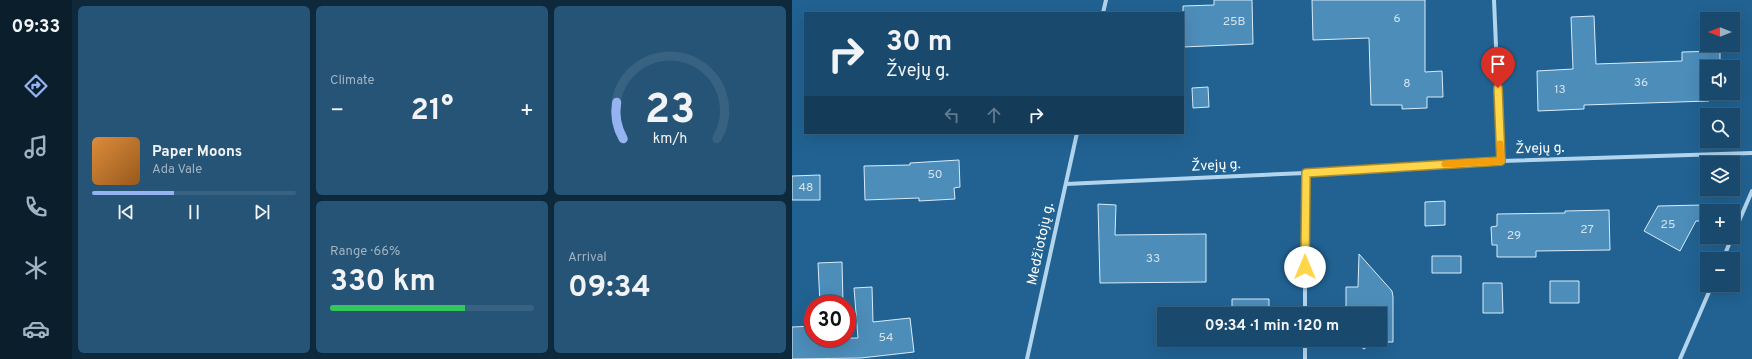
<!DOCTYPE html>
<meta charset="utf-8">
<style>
body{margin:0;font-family:Overpass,sans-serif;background:#265476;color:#f1f3f6;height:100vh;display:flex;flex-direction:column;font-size:15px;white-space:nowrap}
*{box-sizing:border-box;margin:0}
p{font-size:13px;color:#9fb3c2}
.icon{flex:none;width:22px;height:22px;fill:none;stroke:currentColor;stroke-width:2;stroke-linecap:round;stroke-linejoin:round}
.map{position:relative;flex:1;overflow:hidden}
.sheet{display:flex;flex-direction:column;gap:6px;padding:6px;background:#0e293c;width:720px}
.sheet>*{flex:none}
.top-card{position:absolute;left:12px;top:12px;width:380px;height:122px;border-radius:0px;box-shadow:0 4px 16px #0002,0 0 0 1px #376281;background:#194a6e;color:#f1f3f6;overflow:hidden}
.needle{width:26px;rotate:270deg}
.controls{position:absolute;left:908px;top:12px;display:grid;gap:8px}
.controls a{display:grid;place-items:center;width:40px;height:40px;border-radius:0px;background:#194a6e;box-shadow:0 4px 16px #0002,0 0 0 1px #376281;font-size:20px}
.speed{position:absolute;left:12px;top:295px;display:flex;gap:8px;font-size:20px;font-weight:700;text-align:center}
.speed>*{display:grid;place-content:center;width:52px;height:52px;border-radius:50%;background:#194a6e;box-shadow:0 4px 16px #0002,0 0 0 1px #376281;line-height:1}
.speed .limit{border:6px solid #d22;background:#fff;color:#111}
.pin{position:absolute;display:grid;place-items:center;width:34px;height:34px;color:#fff;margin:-41px -17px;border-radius:50% 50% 50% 0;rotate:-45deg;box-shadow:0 0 4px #0007}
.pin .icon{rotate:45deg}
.me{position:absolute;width:44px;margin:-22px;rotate:0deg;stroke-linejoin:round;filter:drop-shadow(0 0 3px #0008)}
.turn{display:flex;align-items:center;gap:14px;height:84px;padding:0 16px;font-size:18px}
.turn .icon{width:52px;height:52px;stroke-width:2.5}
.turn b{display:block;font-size:28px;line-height:34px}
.lanes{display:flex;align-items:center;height:38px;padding:0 16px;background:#0003;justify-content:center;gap:20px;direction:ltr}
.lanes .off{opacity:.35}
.big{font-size:30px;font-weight:700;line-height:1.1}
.sheet .card{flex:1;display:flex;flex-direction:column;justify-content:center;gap:6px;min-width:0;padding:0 14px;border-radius:6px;background:#265476}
.sheet .dial{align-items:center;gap:0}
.dial svg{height:104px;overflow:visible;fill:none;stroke:#376281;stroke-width:7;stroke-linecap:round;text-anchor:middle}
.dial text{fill:#f1f3f6;stroke:none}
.song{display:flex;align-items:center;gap:12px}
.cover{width:48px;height:48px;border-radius:6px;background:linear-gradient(135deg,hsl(30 70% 55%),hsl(30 70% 35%))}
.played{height:4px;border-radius:2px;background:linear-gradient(90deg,#95b2f1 40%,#376281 40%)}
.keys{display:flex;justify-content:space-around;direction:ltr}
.heat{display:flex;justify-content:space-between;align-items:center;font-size:22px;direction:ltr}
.charge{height:6px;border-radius:3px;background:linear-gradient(90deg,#34c759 66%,#376281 0)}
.sheet .tiles{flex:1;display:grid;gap:6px;grid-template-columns:repeat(3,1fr)}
.card:first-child{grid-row:span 2}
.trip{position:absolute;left:365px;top:307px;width:230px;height:40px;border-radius:0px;background:#194a6e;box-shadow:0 4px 16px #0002,0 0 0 1px #376281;font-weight:700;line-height:40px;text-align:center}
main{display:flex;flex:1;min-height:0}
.dock{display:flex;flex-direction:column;width:72px;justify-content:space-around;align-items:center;background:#0a1e2c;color:#9fb3c2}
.dock .icon{width:28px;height:28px}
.dock .selected{color:#95b2f1}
.dock b{font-size:18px;color:#f1f3f6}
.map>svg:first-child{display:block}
.building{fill:#4d8dba;stroke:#d8ecfa}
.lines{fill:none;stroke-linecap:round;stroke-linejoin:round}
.minor{stroke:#b2d5ed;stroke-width:4}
.route-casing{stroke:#a68a30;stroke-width:10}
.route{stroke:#ffd54a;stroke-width:7}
.slow{stroke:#f59e0b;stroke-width:7}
.labels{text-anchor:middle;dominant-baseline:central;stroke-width:4;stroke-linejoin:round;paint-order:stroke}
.number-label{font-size:12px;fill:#d2e2ee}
.street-label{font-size:14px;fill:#fff;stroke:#216292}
</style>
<main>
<nav class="dock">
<b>09:33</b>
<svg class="icon selected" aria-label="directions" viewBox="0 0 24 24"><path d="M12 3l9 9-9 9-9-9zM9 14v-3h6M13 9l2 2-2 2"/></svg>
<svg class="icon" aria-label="music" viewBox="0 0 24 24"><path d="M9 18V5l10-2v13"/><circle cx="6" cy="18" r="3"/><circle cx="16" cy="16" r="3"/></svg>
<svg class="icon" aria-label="phone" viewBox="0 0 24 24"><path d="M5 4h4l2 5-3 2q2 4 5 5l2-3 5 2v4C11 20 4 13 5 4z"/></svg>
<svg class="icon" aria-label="climate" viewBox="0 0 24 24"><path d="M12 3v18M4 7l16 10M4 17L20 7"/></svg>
<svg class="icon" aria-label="car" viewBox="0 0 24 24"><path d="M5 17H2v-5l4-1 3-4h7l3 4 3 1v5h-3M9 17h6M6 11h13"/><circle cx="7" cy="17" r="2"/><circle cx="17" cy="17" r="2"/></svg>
</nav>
<section class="sheet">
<div class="tiles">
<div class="card">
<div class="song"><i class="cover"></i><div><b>Paper Moons</b><p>Ada Vale</p></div></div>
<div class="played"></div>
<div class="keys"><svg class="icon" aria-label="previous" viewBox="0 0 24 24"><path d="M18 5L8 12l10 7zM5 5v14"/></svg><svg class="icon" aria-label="pause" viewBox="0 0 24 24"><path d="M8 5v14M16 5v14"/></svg><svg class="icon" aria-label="next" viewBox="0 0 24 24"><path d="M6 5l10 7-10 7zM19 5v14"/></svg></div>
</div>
<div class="card"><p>Climate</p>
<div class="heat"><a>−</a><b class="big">21°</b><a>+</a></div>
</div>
<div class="card dial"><svg viewBox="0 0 100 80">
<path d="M14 69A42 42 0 1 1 86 69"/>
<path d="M14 69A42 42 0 0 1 9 41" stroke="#95b2f1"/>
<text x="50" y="56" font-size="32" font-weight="700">23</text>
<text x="50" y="72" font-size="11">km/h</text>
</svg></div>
<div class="card"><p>Range · 66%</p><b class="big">330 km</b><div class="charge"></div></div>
<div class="card"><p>Arrival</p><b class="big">09:34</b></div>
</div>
</section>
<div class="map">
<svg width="960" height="359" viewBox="0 0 960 359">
<rect width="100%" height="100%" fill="#216292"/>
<path class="building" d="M422 0H460L461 44 391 47V6L422 5Z
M520 0H633V72L650 71 651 97H635V108L610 109V105H579L577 38 521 40Z
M802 16 804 64 890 61V52L928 51V67H915V93H929V96L917 97V101L792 105V109L746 111 745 71 781 69 779 17Z
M416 87 417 107 401 108 400 88Z
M167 160 168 187 162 188 163 199 127 201V198L73 200 72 166 118 165V163Z
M28 175V200H0V176Z
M653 201V225L633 226V202Z
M306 204 324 205 323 235 414 234V282L308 283Z
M910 205V221H904L888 251 852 231 866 206Z
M817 210 818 250 744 251V257H705V245H700L699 227 705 226V214L773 213V211Z
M567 254 600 291 601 297V342H582L572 349 559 340H588V314H554V287H566Z
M640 256H669V273H640Z
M50 262 51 303 28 304 26 263Z
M758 281H787V303H758Z
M691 283H710L711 313H691Z
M80 287 81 322 118 318 122 352 69 358 0 359V327L21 326V338H66L62 288Z
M440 299H477V314H440Z
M440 340H478V344L440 345Z"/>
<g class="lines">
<path class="minor" d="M702 0 709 161
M311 13 314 0
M274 184 513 173 709 161 960 153
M941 235 960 191
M931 259 940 237
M513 314V173
M235 359 285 133
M513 359V340
M888 359 920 285"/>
</g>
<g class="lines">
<g class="route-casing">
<path id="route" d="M513 267 514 173 709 161 706 88"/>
</g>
<use href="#route" class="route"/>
<path class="slow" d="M653 164 709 161 708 144"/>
</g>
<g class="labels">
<g class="number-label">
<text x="605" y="19">6</text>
<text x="442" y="22">25B</text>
<text x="849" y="83">36</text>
<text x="615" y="84">8</text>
<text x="768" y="90">13</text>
<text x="143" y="175">50</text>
<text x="14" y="188">48</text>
<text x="876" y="225">25</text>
<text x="795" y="230">27</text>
<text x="722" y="236">29</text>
<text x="361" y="259">33</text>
<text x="94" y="338">54</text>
</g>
<g class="street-label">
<text transform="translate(748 149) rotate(-2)">Žvejų g.</text>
<text transform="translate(424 166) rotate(-3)">Žvejų g.</text>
<text transform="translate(249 244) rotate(-78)">Medžiotojų g.</text>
</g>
</g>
</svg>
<div class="controls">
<a><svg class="needle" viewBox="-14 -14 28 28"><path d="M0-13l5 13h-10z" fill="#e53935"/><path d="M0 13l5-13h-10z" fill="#9fb3c2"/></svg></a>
<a><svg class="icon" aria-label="sound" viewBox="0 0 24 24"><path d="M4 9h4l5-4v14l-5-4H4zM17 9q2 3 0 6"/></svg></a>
<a><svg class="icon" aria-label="search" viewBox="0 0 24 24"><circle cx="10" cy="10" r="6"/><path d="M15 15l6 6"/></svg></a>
<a><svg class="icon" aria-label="layers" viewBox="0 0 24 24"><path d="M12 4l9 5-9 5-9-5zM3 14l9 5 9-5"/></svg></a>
<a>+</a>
<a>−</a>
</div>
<div class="speed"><div class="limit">30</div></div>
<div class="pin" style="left:706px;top:88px;background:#d93025"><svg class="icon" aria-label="arrive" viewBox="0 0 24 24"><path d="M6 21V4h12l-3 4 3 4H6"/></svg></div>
<svg class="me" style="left:513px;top:267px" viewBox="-20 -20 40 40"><circle r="19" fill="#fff"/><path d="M0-13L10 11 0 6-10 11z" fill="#ffd54a"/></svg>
<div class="trip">09:34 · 1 min · 120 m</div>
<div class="top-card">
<div class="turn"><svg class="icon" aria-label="right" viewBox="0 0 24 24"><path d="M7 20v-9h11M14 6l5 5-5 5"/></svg><div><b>30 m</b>Žvejų g.</div></div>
<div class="lanes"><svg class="icon off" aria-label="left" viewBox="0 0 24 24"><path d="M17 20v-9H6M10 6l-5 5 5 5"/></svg><svg class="icon off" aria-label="ahead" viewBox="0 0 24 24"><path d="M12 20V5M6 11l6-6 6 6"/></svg><svg class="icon" aria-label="right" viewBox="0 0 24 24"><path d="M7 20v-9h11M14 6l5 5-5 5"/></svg></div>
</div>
</div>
</main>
